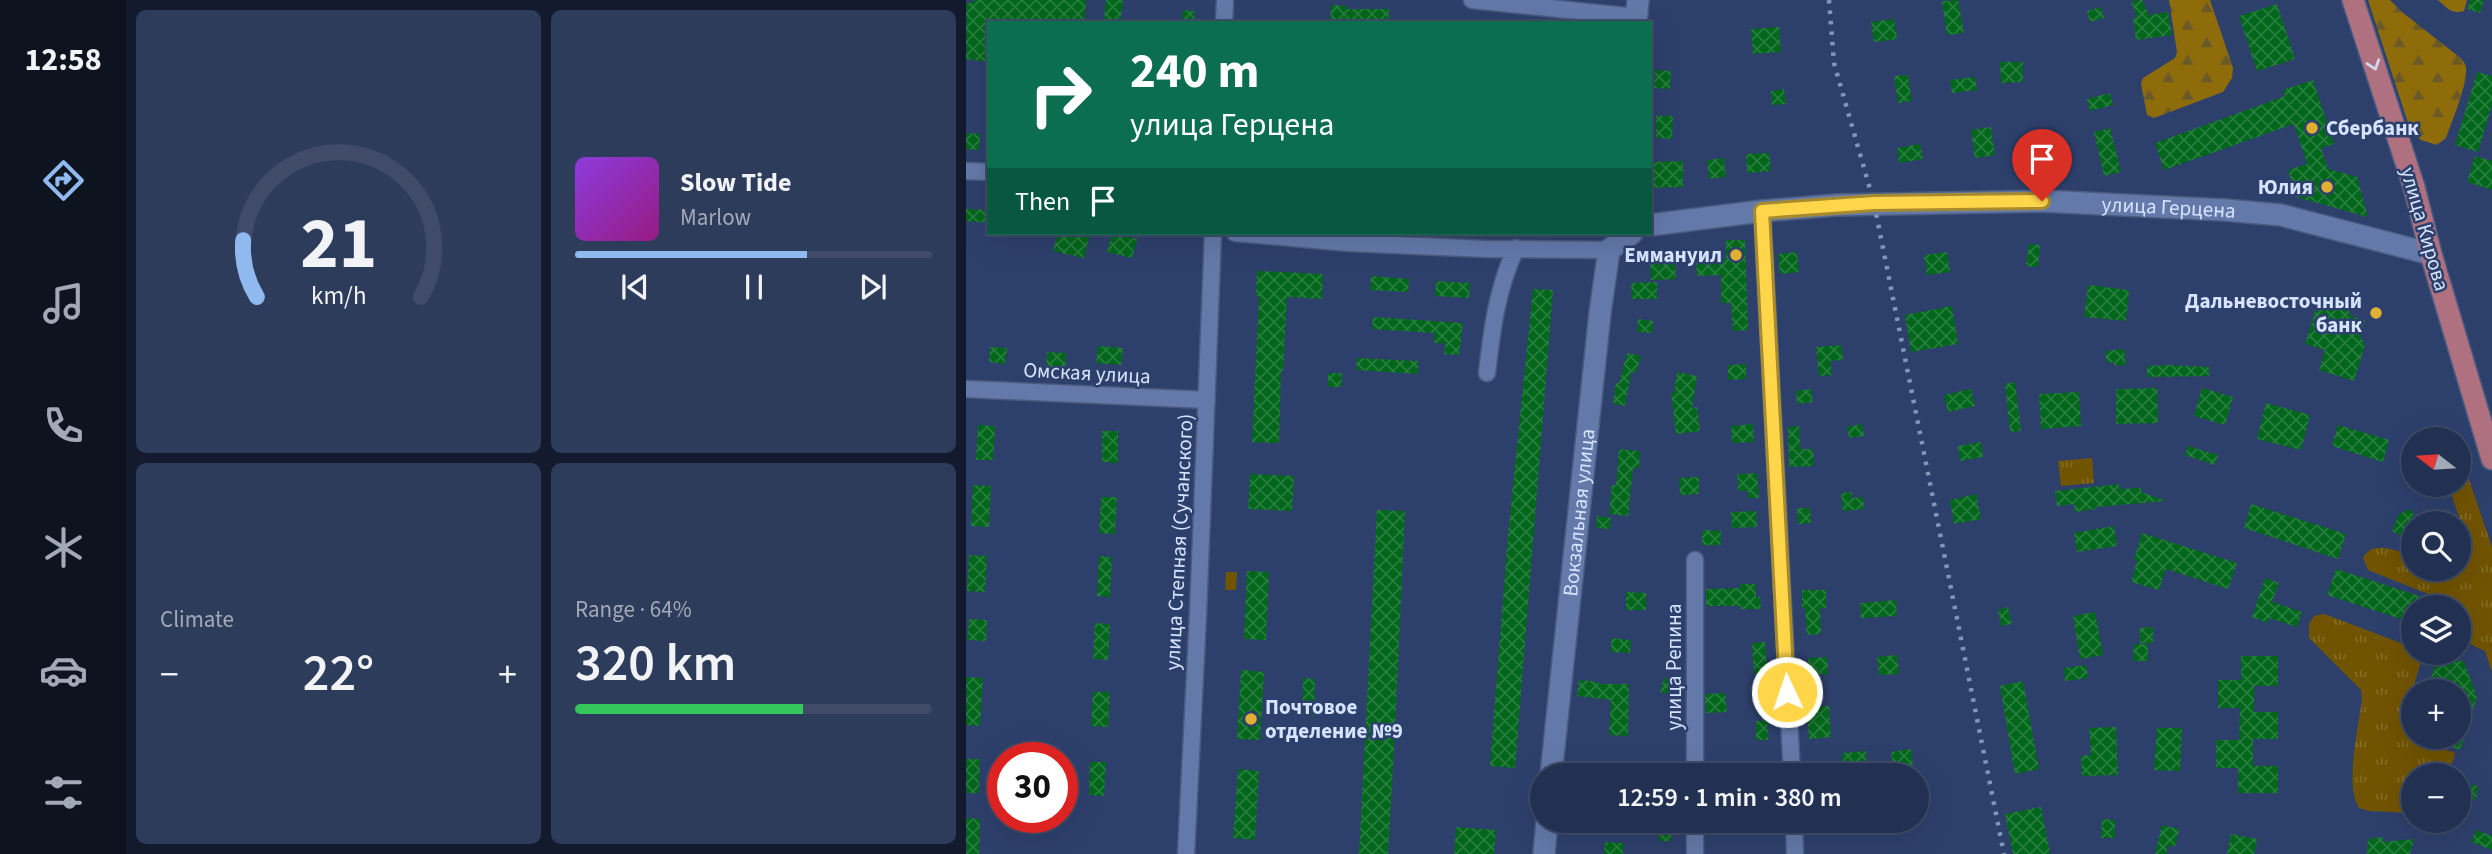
<!DOCTYPE html>
<meta charset="utf-8">
<style>
body{margin:0;font-family:"Source Sans 3",sans-serif;background:#2e3c5b;color:#f1f3f6;height:100vh;display:flex;flex-direction:column;font-size:26px;white-space:nowrap}
*{box-sizing:border-box;margin:0}
p{font-size:23px;color:#a2a9b7}
.icon{flex:none;width:38px;height:38px;fill:none;stroke:currentColor;stroke-width:2;stroke-linecap:round;stroke-linejoin:round}
.map{position:relative;flex:1;overflow:hidden}
.drawer{display:flex;flex-direction:column;gap:10px;padding:10px;background:#131a2d;width:840px}
.drawer>*{flex:none}
.guide{position:absolute;left:21px;top:21px;width:665px;height:214px;border-radius:0px;box-shadow:0 7px 28px #0002,0 0 0 2px #3f4b68;background:#0b6e4f;color:#fff;overflow:hidden}
.needle{width:46px;rotate:287deg}
.tools{position:absolute;left:1435px;top:427px;display:grid;gap:14px}
.tools a{display:grid;place-items:center;width:70px;height:70px;border-radius:50%;background:#223051;box-shadow:0 7px 28px #0002,0 0 0 2px #3f4b68;font-size:35px}
.speed{position:absolute;left:21px;top:742px;display:flex;gap:14px;font-size:35px;font-weight:700;text-align:center}
.speed>*{display:grid;place-content:center;width:91px;height:91px;border-radius:50%;background:#223051;box-shadow:0 7px 28px #0002,0 0 0 2px #3f4b68;line-height:1}
.speed .limit{border:10px solid #d22;background:#fff;color:#111}
.pin{position:absolute;display:grid;place-items:center;width:60px;height:60px;color:#fff;margin:-72px -30px;border-radius:50% 50% 50% 0;rotate:-45deg;box-shadow:0 0 7px #0007}
.pin .icon{rotate:45deg}
.me{position:absolute;width:77px;margin:-38px;rotate:357deg;stroke-linejoin:round;filter:drop-shadow(0 0 5px #0008)}
.turn{display:flex;align-items:center;gap:24px;height:147px;padding:0 28px;font-size:32px}
.turn .icon{width:91px;height:91px;stroke-width:2.5}
.turn b{display:block;font-size:49px;line-height:60px}
.then{display:flex;align-items:center;height:66px;padding:0 28px;background:#0003;gap:14px;font-size:26px}
.big{font-size:52px;font-weight:600;line-height:1.1}
.drawer .widget{flex:1;display:flex;flex-direction:column;justify-content:center;gap:10px;min-width:0;padding:0 24px;border-radius:10px;background:#2e3c5b}
.drawer .dial{align-items:center;gap:0}
.dial svg{height:182px;overflow:visible;fill:none;stroke:#3f4b68;stroke-width:7;stroke-linecap:round;text-anchor:middle}
.dial text{fill:#f1f3f6;stroke:none}
.song{display:flex;align-items:center;gap:21px}
.cover{width:84px;height:84px;border-radius:10px;background:linear-gradient(135deg,hsl(270 70% 55%),hsl(310 70% 35%))}
.played{height:7px;border-radius:4px;background:linear-gradient(90deg,#90b9f0 65%,#3f4b68 65%)}
.keys{display:flex;justify-content:space-around;direction:ltr}
.heat{display:flex;justify-content:space-between;align-items:center;font-size:38px;direction:ltr}
.charge{height:10px;border-radius:5px;background:linear-gradient(90deg,#34c759 64%,#3f4b68 0)}
.drawer .tiles{flex:1;display:grid;gap:10px;grid-template-columns:repeat(2,1fr)}
.trip{position:absolute;left:564px;top:763px;width:399px;height:70px;border-radius:35px;background:#223051;box-shadow:0 7px 28px #0002,0 0 0 2px #3f4b68;font-weight:600;line-height:70px;text-align:center}
main{display:flex;flex:1;min-height:0}
.tab-bar{display:flex;flex-direction:column;width:126px;justify-content:space-around;align-items:center;background:#0e1320;color:#a2a9b7}
.tab-bar .icon{width:49px;height:49px}
.tab-bar .on{color:#90b9f0}
.tab-bar b{font-size:32px;color:#f1f3f6}
.map>svg:first-child{display:block}
.grass{fill:url(#grass-tufts)}
.forest{fill:url(#forest-firs)}
.building{fill:url(#building-cross-hatch)}
.lines{fill:none;stroke-linecap:round;stroke-linejoin:round}
.street-casing{stroke:#4b5b80;stroke-width:19}
.secondary-casing{stroke:#4b5b80;stroke-width:24}
.primary-casing{stroke:#4b5b80;stroke-width:24}
.street{stroke:#6379a9;stroke-width:16}
.secondary{stroke:#6379a9;stroke-width:21}
.primary{stroke:#af7180;stroke-width:21}
.rail{stroke:#8595b8;stroke-width:4.5;stroke-dasharray:3.5 7;stroke-linecap:butt}
.oneway{stroke:#d2d8f1}
.route-casing{stroke:#a68a30;stroke-width:18}
.route{stroke:#ffd54a;stroke-width:12}
.poi-dot{fill:#e1af34;stroke:#2d406c;stroke-width:2.5}
.labels{text-anchor:middle;dominant-baseline:central;stroke-width:5;stroke-linejoin:round;paint-order:stroke}
.poi-label{font-size:21px;font-weight:bold;fill:#d6e3fe;stroke:#2d406c;text-anchor:end}
.street-label{font-size:21px;fill:#d6e3fe;stroke:#2d406c}
</style>
<main>
<nav class="tab-bar">
<b>12:58</b>
<svg class="icon on" aria-label="directions" viewBox="0 0 24 24"><path d="M12 3l9 9-9 9-9-9zM9 14v-3h6M13 9l2 2-2 2"/></svg>
<svg class="icon" aria-label="music" viewBox="0 0 24 24"><path d="M9 18V5l10-2v13"/><circle cx="6" cy="18" r="3"/><circle cx="16" cy="16" r="3"/></svg>
<svg class="icon" aria-label="phone" viewBox="0 0 24 24"><path d="M5 4h4l2 5-3 2q2 4 5 5l2-3 5 2v4C11 20 4 13 5 4z"/></svg>
<svg class="icon" aria-label="climate" viewBox="0 0 24 24"><path d="M12 3v18M4 7l16 10M4 17L20 7"/></svg>
<svg class="icon" aria-label="car" viewBox="0 0 24 24"><path d="M5 17H2v-5l4-1 3-4h7l3 4 3 1v5h-3M9 17h6M6 11h13"/><circle cx="7" cy="17" r="2"/><circle cx="17" cy="17" r="2"/></svg>
<svg class="icon" aria-label="filters" viewBox="0 0 24 24"><path d="M4 7h16M4 17h16"/><circle cx="9" cy="7" r="2"/><circle cx="15" cy="17" r="2"/></svg>
</nav>
<section class="drawer">
<div class="tiles">
<div class="widget dial"><svg viewBox="0 0 100 80">
<path d="M14 69A42 42 0 1 1 86 69"/>
<path d="M14 69A42 42 0 0 1 8 44" stroke="#90b9f0"/>
<text x="50" y="56" font-size="32" font-weight="700">21</text>
<text x="50" y="72" font-size="11">km/h</text>
</svg></div>
<div class="widget">
<div class="song"><i class="cover"></i><div><b>Slow Tide</b><p>Marlow</p></div></div>
<div class="played"></div>
<div class="keys"><svg class="icon" aria-label="previous" viewBox="0 0 24 24"><path d="M18 5L8 12l10 7zM5 5v14"/></svg><svg class="icon" aria-label="pause" viewBox="0 0 24 24"><path d="M8 5v14M16 5v14"/></svg><svg class="icon" aria-label="next" viewBox="0 0 24 24"><path d="M6 5l10 7-10 7zM19 5v14"/></svg></div>
</div>
<div class="widget"><p>Climate</p>
<div class="heat"><a>−</a><b class="big">22°</b><a>+</a></div>
</div>
<div class="widget"><p>Range · 64%</p><b class="big">320 km</b><div class="charge"></div></div>
</div>
</section>
<div class="map">
<svg width="1526" height="854" viewBox="0 0 1526 854">
<defs>
<pattern id="grass-tufts" width="24" height="20" patternUnits="userSpaceOnUse" patternTransform="scale(1.75)"><rect width="24" height="20" fill="#715400"/><path d="M3 7l-1-3M5 7V3M7 7l1-3M15 17l-1-3M17 17v-4M19 17l1-3" fill="none" stroke="#846c26"/></pattern>
<pattern id="forest-firs" width="22" height="20" patternUnits="userSpaceOnUse" patternTransform="scale(1.75)"><rect width="22" height="20" fill="#8f6c0a"/><path d="M5 1l3.5 6h-7zM16 11l3.5 6h-7z" fill="#6b5a28"/></pattern>
<pattern id="building-cross-hatch" width="8" height="8" patternUnits="userSpaceOnUse" patternTransform="scale(1.75)"><rect width="8" height="8" fill="#03671b"/><path d="M0 0l8 8M0 8l8-8" fill="none" stroke="#277d3d"/></pattern>
</defs>
<rect width="100%" height="100%" fill="#2d406c"/>
<path class="grass" d="M1126 458 1128 483 1095 486 1092 461Z
M1493 460 1498 465 1526 547V672L1519 651C1476 632 1505 634 1492 606L1402 570 1397 558C1406 539 1431 551 1447 556V569H1493V541L1497 528 1482 485H1493Z
M260 572H271L270 590H259Z
M1358 614 1443 646 1455 662C1450 679 1432 727 1451 740 1460 747 1476 749 1488 752L1489 755 1481 775H1447V813L1403 811 1393 808C1378 785 1393 726 1396 699L1395 690 1343 638V624L1348 616Z"/>
<path class="forest" d="M1203 0H1244L1267 68 1266 78 1257 92 1188 118 1181 115 1175 84 1177 78 1209 58 1211 52Z
M1402 0H1424L1436 12 1492 56C1496 60 1501 64 1500 71 1500 88 1486 121 1480 138L1471 145 1455 140 1444 129Z
M1472 0H1501L1498 11C1486 15 1480 7 1472 0Z"/>
<path class="building" d="M7 0H120L118 23H23V62L0 59V3H6Z
M140 0H157L154 22 138 20Z
M992 0 998 33 981 35 976 1Z
M1171 0H1176L1183 15 1202 12 1206 35 1170 40 1167 18 1171 17 1165 2Z
M1504 0H1518L1514 13 1501 9Z
M1311 4 1329 59 1291 71 1273 16Z
M365 5 381 6V9H423V23H364Z
M1135 7 1138 18 1124 22 1121 11Z
M217 10 229 11 228 23H216Z
M928 19 931 39 908 42 905 22Z
M813 27 815 52 787 54 785 29Z
M1034 62H1057V82L1035 83Z
M689 70 705 71 704 89 688 88Z
M1511 72 1526 76V104L1512 152 1489 145Z
M942 75 946 101 932 103 928 76Z
M1009 77 1011 90 986 93 984 80Z
M1347 80 1368 144 1355 148 1362 169 1391 177 1402 217 1330 197 1322 170 1341 164 1328 124 1198 170 1189 143 1319 96 1317 90Z
M818 89 820 104 806 105 805 91Z
M1144 93 1147 105 1124 111 1121 99Z
M690 116H707L706 139 690 138Z
M1025 127 1029 155 1009 158 1005 130Z
M1144 128 1155 172 1138 176 1128 132Z
M0 133 14 134 13 150 0 149Z
M954 144 957 159 933 163 931 148Z
M803 153 805 171 781 173 780 154Z
M1509 156 1526 161V190L1501 182Z
M758 158 760 177 743 179 741 160Z
M717 161V187L684 188V162Z
M0 209 23 210V223L0 221Z
M92 233H124L118 258 87 251Z
M146 233 171 239 166 258 141 252Z
M760 240H779L782 330 767 331 765 303H755V275L731 276 730 261 760 259Z
M1063 244 1074 245 1072 267 1060 266Z
M831 252 833 272 814 274 812 254Z
M981 252 984 272 961 275 958 255Z
M709 260 710 279 685 280 684 261Z
M291 271 357 274 356 299 321 297 317 371H315L313 443 286 442 293 296H290Z
M405 276 443 279 442 292 404 290Z
M470 281 504 283 503 298 469 296Z
M691 282V299H666L665 283Z
M1122 285 1163 290 1160 321 1118 317Z
M567 289 587 290 549 768 524 766 542 535Z
M1354 297 1375 303 1374 307 1382 309 1385 316 1399 320 1394 336 1399 345 1388 381 1353 370 1359 350 1339 344Z
M986 306 992 344 945 352 939 315Z
M407 317 497 323 493 355 478 354 479 343H468V333L406 329Z
M672 319 687 321 686 333 671 332Z
M875 345 877 360 864 361 866 375 853 376 850 347Z
M132 346 157 348 155 365 130 363Z
M24 347 41 348 39 364 23 362Z
M1158 349 1160 365 1149 366 1148 362 1141 363 1139 351Z
M81 352 100 353 99 369 80 368Z
M661 353 675 356 670 373 665 372 659 406 647 404 650 383H653Z
M391 358 452 361V374L390 370Z
M780 364V379L762 380V365Z
M1201 365 1243 367V376L1181 377V366Z
M711 372 731 376 726 408 731 407 734 431 710 434 705 393H708Z
M362 373H376L375 387H362Z
M1049 382 1055 431 1044 432 1039 384Z
M1191 388 1192 423 1150 424V389Z
M1236 388 1267 397 1259 425 1228 416Z
M845 389 847 402 831 404 830 391Z
M1005 389 1009 406 982 412 978 395Z
M1113 392 1115 426 1075 429 1073 394Z
M1300 403 1344 415 1335 450 1291 439Z
M787 424 788 442 766 443 765 426Z
M896 424 898 436 883 438 881 427Z
M12 425 29 426 27 460H10Z
M1372 425 1423 440 1417 462 1366 446Z
M833 426 834 449H847L848 466 823 467 822 427Z
M136 431H152V463L136 462Z
M1015 442 1017 457 994 461 992 446Z
M1222 446 1252 455 1249 465 1219 455Z
M653 449 674 451 673 469 667 468 662 516 643 514 646 485H650Z
M791 473 793 498H782V491H772L771 474Z
M284 474 328 476 326 511 282 509Z
M733 477V494L714 495 713 478Z
M1153 484V489L1175 488V492L1200 501 1129 507 1130 509 1109 512 1108 504 1091 506 1089 491Z
M7 485 25 486 23 527 5 526Z
M886 492V498L897 497 898 509 877 511 875 493Z
M1010 494 1015 519 988 524 984 500Z
M135 497H151L149 534 133 533Z
M1285 504 1380 534 1372 559 1278 528Z
M831 508H844L845 523 832 524Z
M1444 509 1453 523H1447V542L1426 531 1433 514Z
M411 510 439 511 428 749 422 854H393Z
M790 511 791 527 766 528 765 512Z
M631 516 645 518 644 529 630 528Z
M1148 526 1151 546 1111 552 1108 533Z
M736 530 755 531V545H736Z
M1176 533 1271 563 1262 589 1200 569 1193 590 1165 582 1171 560 1168 559Z
M3 555 21 556 19 592 1 591Z
M133 556 146 557 144 597 131 596Z
M1370 569 1481 605V607H1447V623L1361 595Z
M281 571 303 572 300 640 278 639Z
M1299 578 1313 583 1306 602 1336 612 1331 627 1303 618 1302 623 1286 617Z
M774 584H790V597H794L795 609H775V606H740V589L775 588Z
M836 590H860V608H854L855 634 841 635 839 608H836Z
M660 592 680 593V610H660Z
M930 600 931 616 895 618 894 603Z
M1042 607 1046 624 1035 626 1032 610Z
M1129 612 1137 655 1114 659 1107 616Z
M3 619 21 620 20 641 1 640Z
M129 623 144 624 142 660 127 659Z
M1187 627V643H1174V628Z
M645 638 665 640 664 653 645 652Z
M799 642 801 673 788 674 786 643Z
M1168 644H1182V661H1167Z
M931 655 933 674 913 675 911 657Z
M1472 655 1498 662 1511 697 1494 750 1459 739V737H1493V691H1461Z
M1275 656H1312V686H1288V712H1312V739H1287V766H1312V793H1272V768H1250V740H1273L1274 708H1252V680H1275Z
M861 657 862 674H843L842 658Z
M1120 665 1122 678 1099 681 1098 668Z
M275 670 298 672 294 740 271 739Z
M0 677 17 678 14 726 0 725Z
M337 678 349 679 348 716 336 715Z
M698 678 714 682 711 696 694 692Z
M613 680 633 682 632 684H663L662 736 643 735 645 700 611 696Z
M1057 681 1073 769 1049 774 1034 686Z
M127 692H144L142 727 125 726Z
M759 693 761 712 740 713 739 694Z
M863 706 865 737 843 739 841 708Z
M790 721H801L802 740H790Z
M1150 727 1152 775 1116 776 1115 756 1125 755 1123 728Z
M1191 728H1216L1214 771 1188 770Z
M945 749 947 768 927 770 925 752Z
M900 751 901 771 877 773 876 753Z
M0 759H14L13 793H0Z
M124 762H140L138 796 123 795Z
M797 762 798 775H786L785 763Z
M272 769 293 771 289 840 267 838Z
M1493 783 1512 786 1510 800 1493 798Z
M1075 807 1084 854H1047L1039 814Z
M0 818 14 819 13 854H0Z
M1136 819 1149 820V838H1135Z
M693 824H706L705 841H693Z
M1196 825 1213 829 1209 847 1202 845 1200 854H1189Z
M490 827 530 830 528 854H488Z
M1510 830 1526 836V850L1505 842Z
M1265 834 1291 839 1288 854H1261Z
M1417 837V842L1448 839 1444 854H1401L1402 839Z
M639 842 658 843 657 854H638Z"/>
<g class="lines">
<g class="street-casing">
<path id="street" d="M506 0 670 17
M258 23 259 0
M0 171 23 172
M796 211 826 775
M269 233 383 243 520 249 643 250
M521 373C526 329 531 289 550 248
M0 389 241 400
M729 775V560
M828 821 829 854
M220 854 232 614 247 233
M729 854V821"/>
</g>
<g class="secondary-casing">
<g id="secondary">
<path d="M670 23 672 0"/>
<path id="s1" d="M684 225 796 211 870 205 1076 201 1259 210 1315 215 1465 254"/>
<path id="s2" d="M585 775 634 313 643 250 666 233"/>
<path d="M578 854 581 821"/>
</g>
</g>
<g class="primary-casing">
<path id="primary" d="M1387 0 1448 187 1465 254 1526 459"/>
</g>
<use href="#street" class="street"/>
<use href="#secondary" class="secondary"/>
<use href="#primary" class="primary"/>
<path class="rail" d="M863 0 868 63 908 203 1038 854"/>
</g>
<defs><path id="oneway-chevron" d="M-2-3.5L2.5 0L-2 3.5" fill="none" stroke-width="1.6" stroke-linecap="round" stroke-linejoin="round" transform="scale(1.75)"/></defs>
<use class="oneway" href="#oneway-chevron" transform="translate(1408 65) rotate(72)"/>
<g class="lines">
<g class="route-casing">
<path id="route" d="M821 692 796 211 908 203 1076 201"/>
</g>
<use href="#route" class="route"/>
</g>
<g class="poi-dot">
<circle cx="1346" cy="128" r="7"/>
<circle cx="1361" cy="187" r="7"/>
<circle cx="770" cy="255" r="7"/>
<circle cx="1410" cy="313" r="7"/>
<circle cx="285" cy="719" r="7"/>
</g>
<g class="labels">
<g class="poi-label">
<text x="1360" y="128" text-anchor="start">Сбербанк</text>
<text x="1347" y="187">Юлия</text>
<text x="756" y="255">Еммануил</text>
<text x="1396" y="301">Дальневосточный<tspan x="1396" dy="24">банк</tspan></text>
<text x="299" y="707" text-anchor="start">Почтовое<tspan x="299" dy="24">отделение №9</tspan></text>
</g>
<g class="street-label">
<text stroke="none"><textPath href="#s1" startOffset="520">улица Герцена</textPath></text>
<text transform="translate(1459 229) rotate(74)">улица Кирова</text>
<text transform="translate(121 373) rotate(3)">Омская улица</text>
<text stroke="none"><textPath href="#s2" startOffset="264">Вокзальная улица</textPath></text>
<text transform="translate(213 542) rotate(-87)">улица Степная (Сучанского)</text>
<text transform="translate(708 667) rotate(-90)">улица Репина</text>
</g>
</g>
</svg>
<div class="tools">
<a><svg class="needle" viewBox="-14 -14 28 28"><path d="M0-13l5 13h-10z" fill="#e53935"/><path d="M0 13l5-13h-10z" fill="#a2a9b7"/></svg></a>
<a><svg class="icon" aria-label="search" viewBox="0 0 24 24"><circle cx="10" cy="10" r="6"/><path d="M15 15l6 6"/></svg></a>
<a><svg class="icon" aria-label="layers" viewBox="0 0 24 24"><path d="M12 4l9 5-9 5-9-5zM3 14l9 5 9-5"/></svg></a>
<a>+</a>
<a>−</a>
</div>
<div class="speed"><div class="limit">30</div></div>
<div class="pin" style="left:1076px;top:201px;background:#d93025"><svg class="icon" aria-label="arrive" viewBox="0 0 24 24"><path d="M6 21V4h12l-3 4 3 4H6"/></svg></div>
<svg class="me" style="left:821px;top:692px" viewBox="-20 -20 40 40"><circle r="17" fill="#ffd54a" stroke="#fff" stroke-width="3"/><path d="M0-11L8 9 0 5-8 9z" fill="#fff"/></svg>
<div class="trip">12:59 · 1 min · 380 m</div>
<div class="guide">
<div class="turn"><svg class="icon" aria-label="right" viewBox="0 0 24 24"><path d="M7 20v-9h11M14 6l5 5-5 5"/></svg><div><b>240 m</b>улица Герцена</div></div>
<div class="then">Then<svg class="icon" aria-label="arrive" viewBox="0 0 24 24"><path d="M6 21V4h12l-3 4 3 4H6"/></svg></div>
</div>
</div>
</main>
